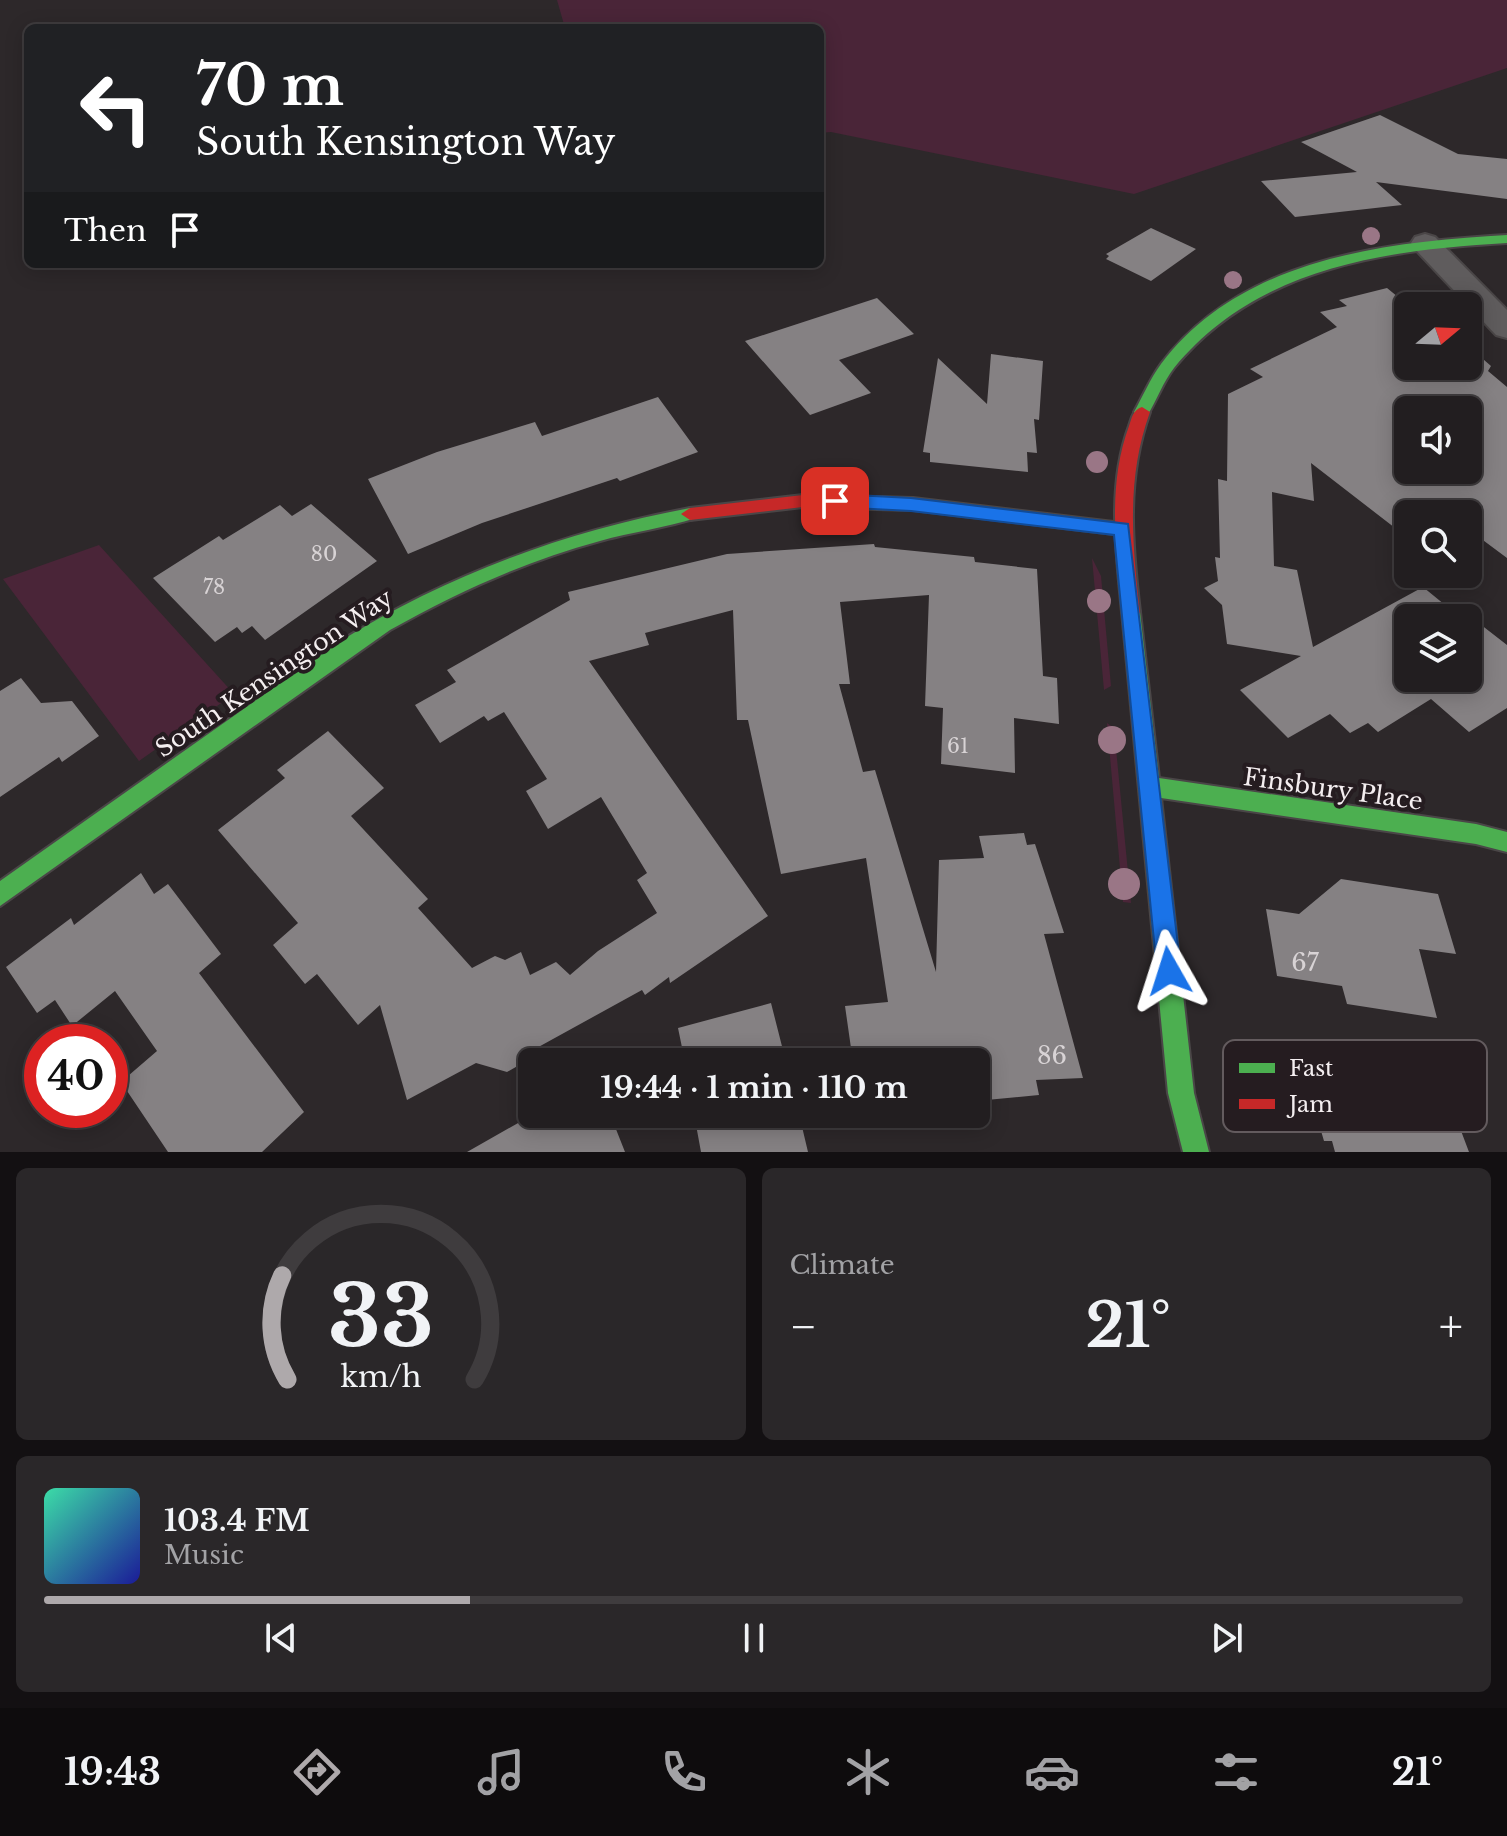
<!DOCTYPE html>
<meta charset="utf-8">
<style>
body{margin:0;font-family:"Libre Baskerville",serif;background:#2a2729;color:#f1f3f6;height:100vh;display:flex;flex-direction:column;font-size:30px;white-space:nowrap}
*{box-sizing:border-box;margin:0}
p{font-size:26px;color:#a2a2a5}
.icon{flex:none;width:44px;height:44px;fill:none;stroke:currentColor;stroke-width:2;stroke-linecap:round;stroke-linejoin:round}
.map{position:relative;height:1152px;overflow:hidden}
.side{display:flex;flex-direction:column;gap:16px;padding:16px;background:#131012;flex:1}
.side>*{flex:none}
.banner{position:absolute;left:24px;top:24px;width:800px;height:244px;border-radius:12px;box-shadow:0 4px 20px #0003,0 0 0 2px #3f3c3e;background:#202124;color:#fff;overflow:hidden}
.needle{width:52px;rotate:71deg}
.tools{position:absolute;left:1394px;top:292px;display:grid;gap:16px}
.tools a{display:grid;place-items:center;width:88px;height:88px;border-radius:12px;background:#221e20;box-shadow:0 4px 20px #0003,0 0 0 2px #3f3c3e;font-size:40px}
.speed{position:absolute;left:24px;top:1024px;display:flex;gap:16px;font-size:40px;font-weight:700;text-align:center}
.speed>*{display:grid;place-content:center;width:104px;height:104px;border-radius:50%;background:#221e20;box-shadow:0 4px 20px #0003,0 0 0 2px #3f3c3e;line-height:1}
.speed .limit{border:12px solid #d22;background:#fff;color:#111}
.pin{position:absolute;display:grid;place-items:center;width:68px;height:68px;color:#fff;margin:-34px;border-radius:16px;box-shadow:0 4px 12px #0006}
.me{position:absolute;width:88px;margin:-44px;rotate:354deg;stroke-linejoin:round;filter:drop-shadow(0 0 6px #0008)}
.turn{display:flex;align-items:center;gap:28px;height:168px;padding:0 40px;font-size:36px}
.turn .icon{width:104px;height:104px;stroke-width:2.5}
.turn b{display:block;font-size:56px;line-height:68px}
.then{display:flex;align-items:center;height:76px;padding:0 40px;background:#0003;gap:16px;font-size:30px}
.big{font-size:60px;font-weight:700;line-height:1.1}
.side .tile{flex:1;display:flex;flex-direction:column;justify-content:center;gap:12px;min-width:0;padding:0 28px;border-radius:12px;background:#2a2729}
.side .dial{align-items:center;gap:0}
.dial svg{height:208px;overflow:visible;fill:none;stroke:#3f3c3e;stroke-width:7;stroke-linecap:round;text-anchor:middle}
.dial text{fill:#f1f3f6;stroke:none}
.song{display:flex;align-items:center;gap:24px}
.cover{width:96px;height:96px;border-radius:12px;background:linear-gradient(135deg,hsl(160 70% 55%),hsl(240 70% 35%))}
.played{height:8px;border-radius:4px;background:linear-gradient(90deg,#aea9ab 30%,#3f3c3e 30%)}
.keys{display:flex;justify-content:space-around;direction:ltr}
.heat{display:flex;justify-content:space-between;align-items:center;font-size:44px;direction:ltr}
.side .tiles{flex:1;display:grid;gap:16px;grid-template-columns:1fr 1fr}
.tile:last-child{grid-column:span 2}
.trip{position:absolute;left:518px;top:1048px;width:472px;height:80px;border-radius:12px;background:#221e20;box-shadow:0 4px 20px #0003,0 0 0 2px #3f3c3e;font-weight:700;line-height:80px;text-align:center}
.dock{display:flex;height:128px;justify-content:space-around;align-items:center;background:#0e0c0d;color:#a2a2a5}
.dock .icon{width:56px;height:56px}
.dock .active{color:#aea9ab}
.dock b{font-size:36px;color:#f1f3f6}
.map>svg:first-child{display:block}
.green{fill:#4a2538}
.building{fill:#858183;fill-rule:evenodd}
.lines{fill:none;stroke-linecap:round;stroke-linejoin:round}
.street-casing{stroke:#4a4647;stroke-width:4}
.fast-casing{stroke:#4a4647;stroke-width:4}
.jam-casing{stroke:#4a4647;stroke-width:4}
.street{fill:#5f5c5d;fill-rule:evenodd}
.fast{fill:#4caf50;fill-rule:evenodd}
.jam{fill:#c62828;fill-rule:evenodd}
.tree{fill:#9a7686}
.route{fill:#1a73e8;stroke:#114b97;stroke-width:2}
.labels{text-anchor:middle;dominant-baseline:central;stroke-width:8;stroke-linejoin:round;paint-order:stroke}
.number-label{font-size:20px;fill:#d8d3d5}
.street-label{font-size:24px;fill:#f4eef0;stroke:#251c20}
.near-number-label{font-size:24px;fill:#d8d3d5}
.key{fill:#251c20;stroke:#635b5e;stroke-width:2}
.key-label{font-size:22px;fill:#f4eef0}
</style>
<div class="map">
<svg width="1507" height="1152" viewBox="0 0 1507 1152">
<rect width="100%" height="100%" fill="#2d282a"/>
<path class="green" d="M557 0H1507V68L1134 194 831 132 820 133V28H565Z
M99 545 234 694 139 761 3 579Z
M1092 558 1101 576 1111 686 1104 690Z
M1107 723 1114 728 1131 903 1123 902Z"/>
<path class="building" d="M1380 115 1458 154 1507 159V199L1376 182 1402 205 1295 217 1261 181 1357 172 1301 142Z
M1151 228 1196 249 1151 281 1106 259 1109 256 1106 254Z
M1387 288 1398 297 1409 295 1422 306H1408V366H1468V346L1491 366 1488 371 1507 387V558L1468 529V514H1408V538L1311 463 1314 501 1272 492 1274 566 1297 570 1313 647 1423 587 1461 618H1408V678H1468V623L1473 627 1480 624 1507 645V708L1469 732 1431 699 1378 732 1368 723 1350 733 1330 714 1288 738 1240 690 1301 656 1227 644 1222 605 1204 588 1218 581 1215 557 1220 558 1218 479 1227 481 1228 394 1263 377 1250 369 1337 327 1320 312 1347 306 1339 300ZM1408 410H1468V470H1408Z
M877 298 914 334 839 360 871 393 810 415 745 341Z
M991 354 1043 361 1039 420 1034 419 1037 453 1027 452 1028 472 930 462V453L923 452 938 358 987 404Z
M658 397 698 452 620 481 617 478 482 523 408 554 368 479 437 452 535 422 542 436Z
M311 504 377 561 265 640 252 626 242 633 237 627 215 642 153 578 219 536 223 540 280 505 292 516Z
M874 544 875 547 974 557 975 562 1037 569 1043 676 1057 678 1059 724 1014 718 1015 773 941 764 943 708 925 706 929 595 840 602 850 684H839L863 772 875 770 936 972 939 860 984 858 979 836 1024 833 1027 845 1035 844 1064 933 1044 934 1083 1078 1036 1080 1039 1095 976 1101V1062H853L845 1006 888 1002 866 858 781 874 748 720H737L733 610 645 633 649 645 589 661 768 916 670 983 669 977 645 995 642 990 533 1050 535 1056 507 1072 476 1063 407 1100 380 1005 358 1025 317 974 305 984 273 945 298 923 218 830 285 778 277 770 328 731 384 788 351 816 428 899 418 908 472 968 495 956 505 960 521 952 530 975 556 962 570 975 598 951 657 913 637 880 647 873 601 797 548 829 526 791 547 779 504 712 488 721 484 716 440 743 415 705 456 682 447 670 570 600 568 592 727 554Z
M21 678 41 703 72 701 99 736 62 762 59 757 0 797V691Z
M141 873 154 894 168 884 221 954 199 973 304 1112 262 1152H168L121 1082 157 1051 115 991 72 1026 55 1000 37 1013 6 967 71 918 74 925Z
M1341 879 1438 894 1456 954 1419 949 1437 1018 1347 1004 1342 986 1277 976 1266 909 1299 914Z
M771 1003 786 1062H685L678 1028Z
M1302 1066 1377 1068 1386 1096 1449 1099 1469 1152H1335L1332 1141H1324Z
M534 1114H610L625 1152H467Z
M694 1114H799L808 1152H701Z"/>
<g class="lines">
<g class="street-casing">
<path id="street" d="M1425 234 1435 237 1507 310V338L1496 335 1415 249 1411 243 1415 237Z"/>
</g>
<g class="fast-casing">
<path id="fast" d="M1507 235V243C1385 250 1257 267 1174 368 1163 382 1157 400 1147 416H1137L1134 412C1143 396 1150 379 1161 364 1241 258 1385 242 1507 235Z
M913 498 1122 523 1131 529 1122 535 913 510 905 504Z
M690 508 699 514 696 518C665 528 631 532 600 541 526 561 457 592 390 630L0 906V881L337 643C447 575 563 532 690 508Z
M1131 605 1138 607 1140 612 1159 778 1476 824 1507 832V852L1476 844 1161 798 1194 1093 1209 1152H1183L1168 1093 1122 612 1124 607Z"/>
</g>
<g class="jam-casing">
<path id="jam" d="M1142 407 1150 412C1126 478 1132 543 1140 612L1138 617H1124L1122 612C1116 551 1107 485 1129 426 1132 417 1133 410 1142 407Z
M803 495 913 498 921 504 913 510 803 507 690 520 681 514 690 508Z"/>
</g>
<use href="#street" class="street"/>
<use href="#fast" class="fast"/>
<use href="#jam" class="jam"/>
</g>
<g class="tree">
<circle cx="1371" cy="236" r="9"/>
<circle cx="1233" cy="280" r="9"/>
<circle cx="1097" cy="462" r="11"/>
<circle cx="1099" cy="601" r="12"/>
<circle cx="1112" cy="740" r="14"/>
<circle cx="1124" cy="884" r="16"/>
</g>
<path class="route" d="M835 494 911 498 1128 524 1181 971 1178 979 1169 983 1160 979 1157 971 1114 535 911 511 835 507 827 501Z"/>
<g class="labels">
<g class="number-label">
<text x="324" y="554">80</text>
<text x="214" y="587">78</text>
<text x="958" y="746">61</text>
</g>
<g class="street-label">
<text transform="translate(274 673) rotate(-34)">South Kensington Way</text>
<text transform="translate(1333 789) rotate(8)">Finsbury Place</text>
</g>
<g class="near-number-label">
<text x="1305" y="962">67</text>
<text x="1052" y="1055">86</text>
</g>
</g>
<rect x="1223" y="1040" width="264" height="92" rx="12" class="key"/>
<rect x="1239" y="1063" width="36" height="10" fill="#4caf50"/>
<rect x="1239" y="1099" width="36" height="10" fill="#c62828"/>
<g class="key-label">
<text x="1289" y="1076">Fast</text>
<text x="1289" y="1112">Jam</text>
</g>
</svg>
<div class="tools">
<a><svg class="needle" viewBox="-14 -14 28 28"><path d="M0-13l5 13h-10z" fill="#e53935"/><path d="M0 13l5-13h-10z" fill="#a2a2a5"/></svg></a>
<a><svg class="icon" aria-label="sound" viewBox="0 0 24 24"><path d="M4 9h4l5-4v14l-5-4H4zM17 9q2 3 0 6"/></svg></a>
<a><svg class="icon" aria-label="search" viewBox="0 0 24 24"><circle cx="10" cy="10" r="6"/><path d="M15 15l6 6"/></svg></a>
<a><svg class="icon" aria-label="layers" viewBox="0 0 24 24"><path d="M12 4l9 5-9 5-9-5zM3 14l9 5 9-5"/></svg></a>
</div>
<div class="speed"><div class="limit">40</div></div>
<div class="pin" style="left:835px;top:501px;background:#d93025"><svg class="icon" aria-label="arrive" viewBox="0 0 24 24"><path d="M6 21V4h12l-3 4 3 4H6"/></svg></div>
<svg class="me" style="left:1169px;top:971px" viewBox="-20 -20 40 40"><path d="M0-17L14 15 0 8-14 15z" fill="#1a73e8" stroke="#fff" stroke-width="4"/></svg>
<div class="trip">19:44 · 1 min · 110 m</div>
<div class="banner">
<div class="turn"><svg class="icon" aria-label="left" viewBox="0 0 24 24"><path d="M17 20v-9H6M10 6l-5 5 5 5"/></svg><div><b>70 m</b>South Kensington Way</div></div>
<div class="then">Then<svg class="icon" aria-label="arrive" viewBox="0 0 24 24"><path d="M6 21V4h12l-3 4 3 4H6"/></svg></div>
</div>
</div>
<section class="side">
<div class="tiles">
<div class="tile dial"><svg viewBox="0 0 100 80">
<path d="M14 69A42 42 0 1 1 86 69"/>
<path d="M14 69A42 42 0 0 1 12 29" stroke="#aea9ab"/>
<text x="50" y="56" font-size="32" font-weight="700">33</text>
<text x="50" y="72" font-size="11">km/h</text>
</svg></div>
<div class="tile"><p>Climate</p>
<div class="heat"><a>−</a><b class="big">21°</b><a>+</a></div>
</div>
<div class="tile">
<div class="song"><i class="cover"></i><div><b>103.4 FM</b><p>Music</p></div></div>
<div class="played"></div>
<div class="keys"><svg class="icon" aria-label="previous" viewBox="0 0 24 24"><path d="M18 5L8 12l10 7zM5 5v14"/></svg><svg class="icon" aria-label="pause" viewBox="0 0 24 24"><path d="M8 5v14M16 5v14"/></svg><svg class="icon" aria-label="next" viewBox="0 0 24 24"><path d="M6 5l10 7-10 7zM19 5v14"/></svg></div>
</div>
</div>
</section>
<nav class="dock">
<b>19:43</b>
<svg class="icon active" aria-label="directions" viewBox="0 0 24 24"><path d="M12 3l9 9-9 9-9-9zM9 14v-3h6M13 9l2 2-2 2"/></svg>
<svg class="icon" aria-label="music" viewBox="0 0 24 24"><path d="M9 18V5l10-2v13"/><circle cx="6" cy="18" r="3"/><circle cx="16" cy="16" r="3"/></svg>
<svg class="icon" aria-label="phone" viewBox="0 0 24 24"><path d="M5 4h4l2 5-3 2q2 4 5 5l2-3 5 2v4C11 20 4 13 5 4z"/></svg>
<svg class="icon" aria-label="climate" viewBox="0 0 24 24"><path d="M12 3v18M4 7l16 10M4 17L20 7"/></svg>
<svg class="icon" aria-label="car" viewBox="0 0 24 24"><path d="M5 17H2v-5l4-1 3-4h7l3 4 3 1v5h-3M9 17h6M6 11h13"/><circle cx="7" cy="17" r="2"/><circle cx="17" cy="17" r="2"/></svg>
<svg class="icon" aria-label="filters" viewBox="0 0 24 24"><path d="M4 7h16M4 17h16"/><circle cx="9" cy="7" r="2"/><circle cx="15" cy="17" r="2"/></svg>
<b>21°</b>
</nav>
